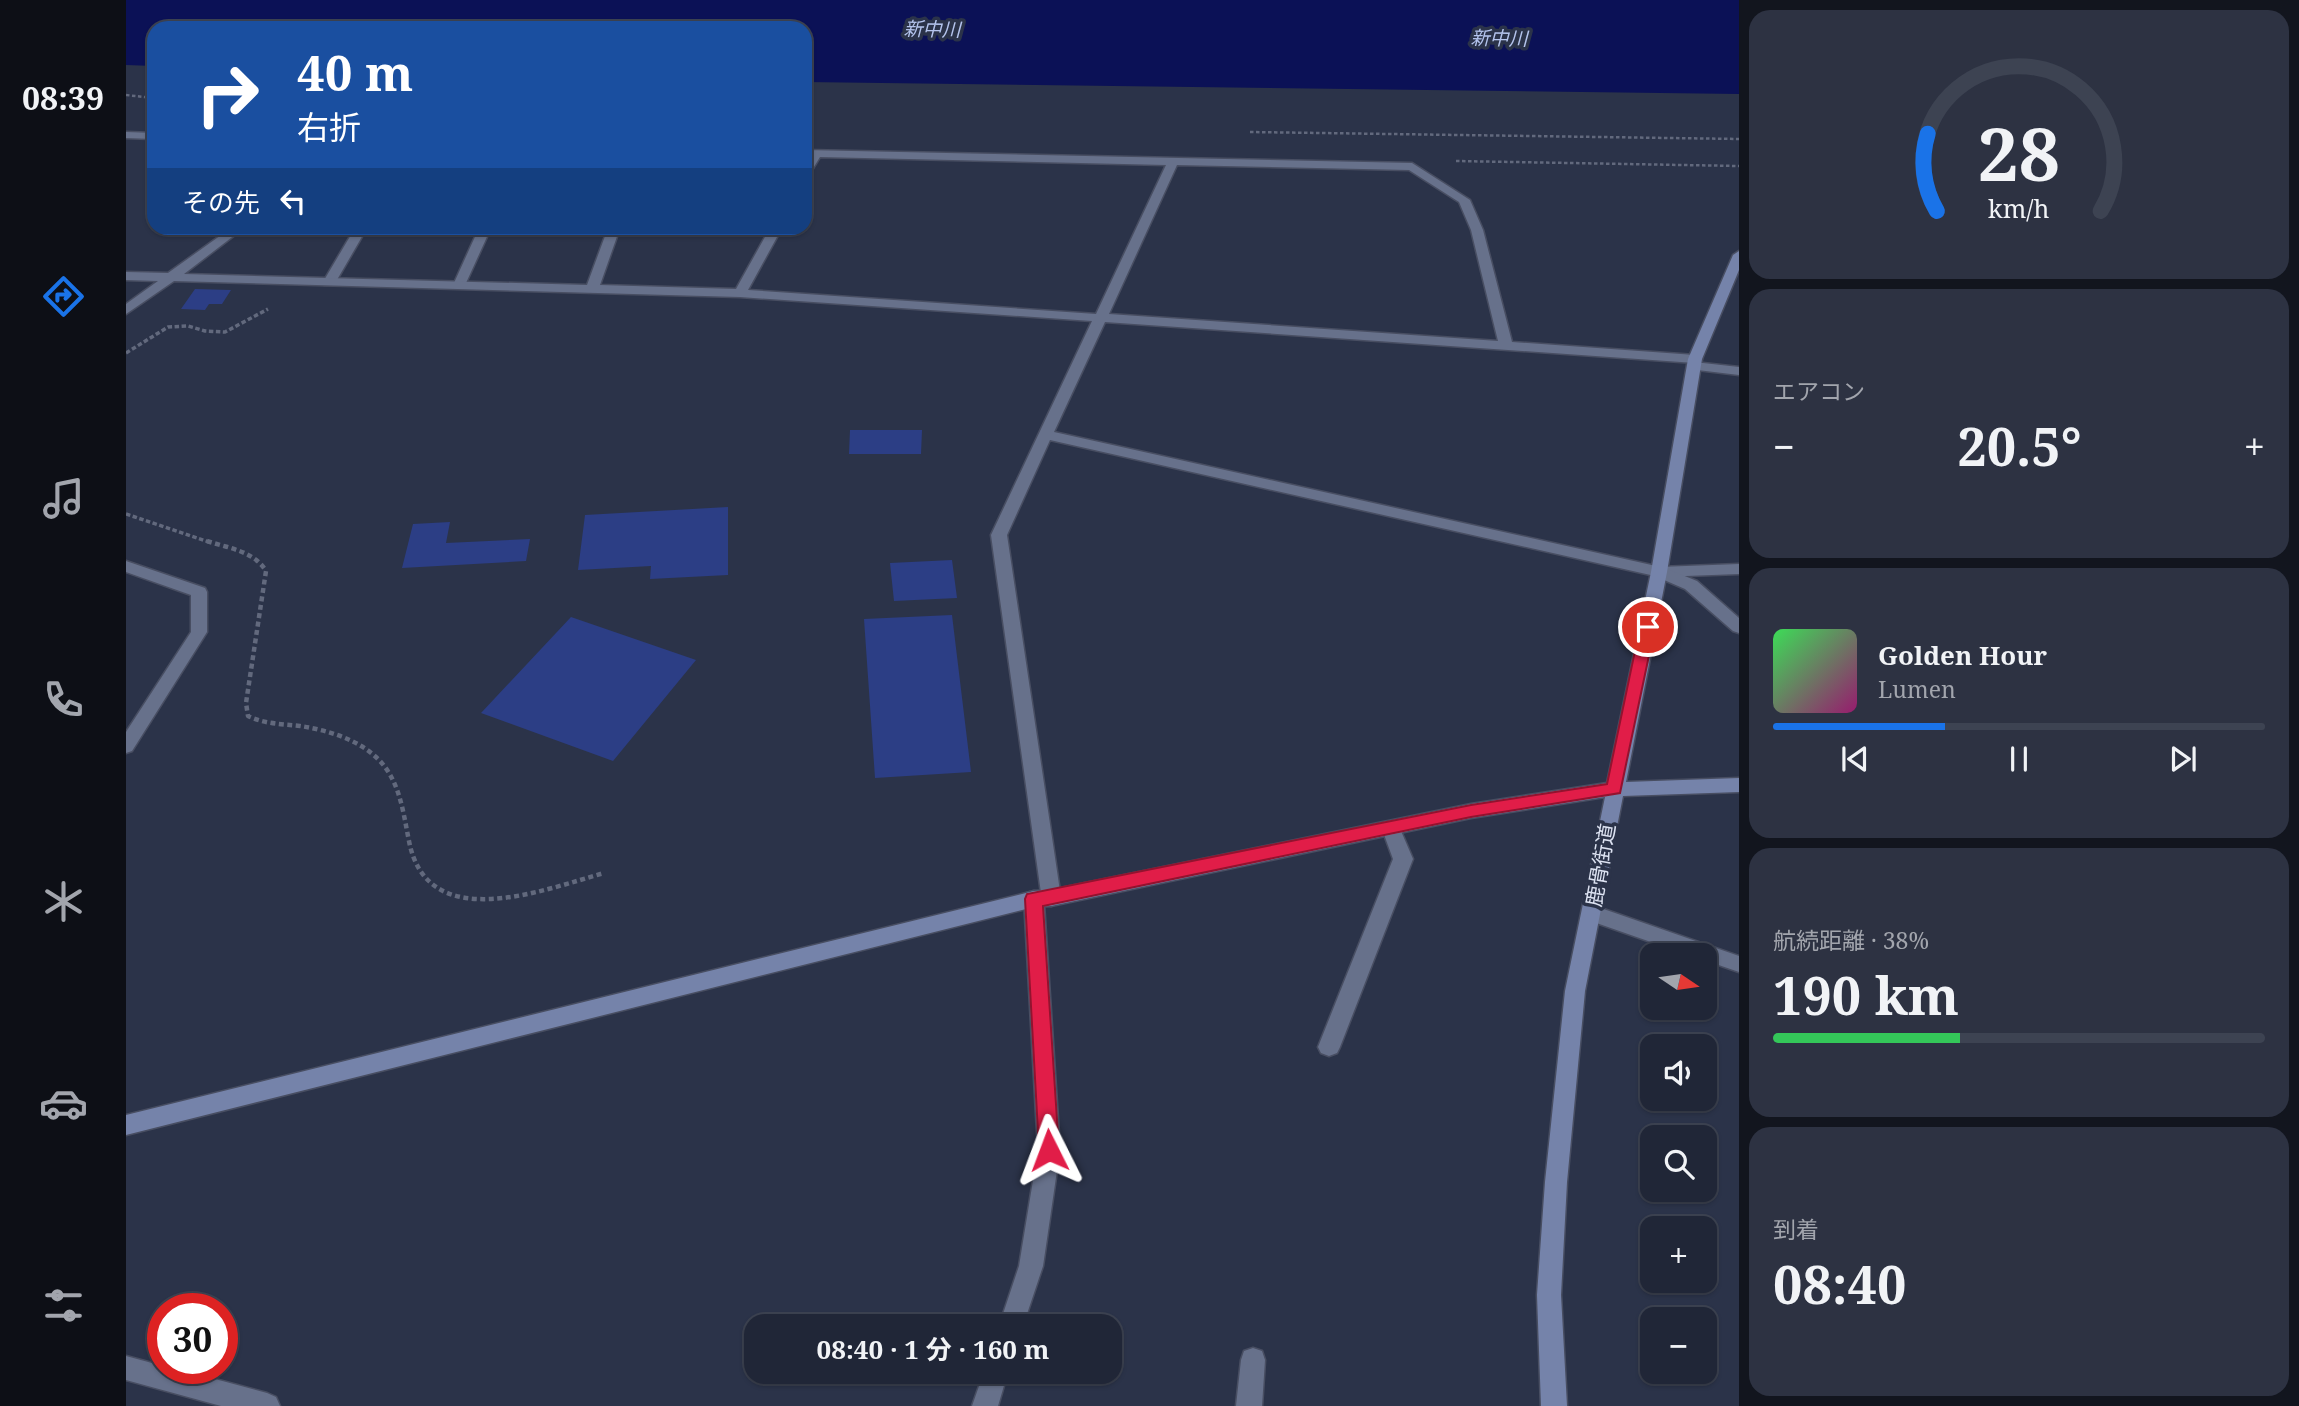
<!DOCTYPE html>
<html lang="ja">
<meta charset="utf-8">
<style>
body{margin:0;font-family:"Noto Serif","Noto Sans JP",serif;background:#2d3242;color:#f1f3f6;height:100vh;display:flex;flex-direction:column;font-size:26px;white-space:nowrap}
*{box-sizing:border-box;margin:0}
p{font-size:23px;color:#a2a5ad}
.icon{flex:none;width:38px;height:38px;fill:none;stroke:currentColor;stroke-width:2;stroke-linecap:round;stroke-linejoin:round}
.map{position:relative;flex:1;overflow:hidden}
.side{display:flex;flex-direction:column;gap:10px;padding:10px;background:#12151e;width:560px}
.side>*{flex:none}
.top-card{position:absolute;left:21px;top:21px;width:665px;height:214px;border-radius:21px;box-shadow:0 2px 5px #0004,0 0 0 2px #3d4352;background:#1a4fa0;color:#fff;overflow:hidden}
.needle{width:46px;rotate:103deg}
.tools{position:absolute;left:1514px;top:943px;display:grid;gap:14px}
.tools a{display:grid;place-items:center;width:77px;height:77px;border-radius:14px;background:#202637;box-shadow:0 2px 5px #0004,0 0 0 2px #3d4352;font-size:35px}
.speed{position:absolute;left:21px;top:1293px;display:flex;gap:14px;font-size:35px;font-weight:700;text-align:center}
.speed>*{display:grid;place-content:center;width:91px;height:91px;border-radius:50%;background:#202637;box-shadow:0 2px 5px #0004,0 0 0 2px #3d4352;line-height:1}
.speed .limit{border:10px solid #d22;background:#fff;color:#111}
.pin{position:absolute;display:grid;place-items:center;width:60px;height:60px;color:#fff;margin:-30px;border:4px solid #fff;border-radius:50%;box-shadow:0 2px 7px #0007}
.me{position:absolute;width:77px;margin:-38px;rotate:357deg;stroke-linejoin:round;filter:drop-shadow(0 0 5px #0008)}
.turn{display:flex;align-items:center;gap:24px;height:147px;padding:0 35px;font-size:32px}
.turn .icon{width:91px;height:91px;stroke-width:2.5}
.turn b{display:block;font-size:49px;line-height:60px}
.then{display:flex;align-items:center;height:66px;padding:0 35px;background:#0003;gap:14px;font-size:26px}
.big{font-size:52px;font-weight:700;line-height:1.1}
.side .card{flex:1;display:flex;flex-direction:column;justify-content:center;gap:10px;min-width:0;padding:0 24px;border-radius:21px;background:#2d3242}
.side .dial{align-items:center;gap:0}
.dial svg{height:182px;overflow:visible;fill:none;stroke:#3d4352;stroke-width:7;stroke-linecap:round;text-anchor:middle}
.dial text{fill:#f1f3f6;stroke:none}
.song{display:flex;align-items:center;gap:21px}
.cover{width:84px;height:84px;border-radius:10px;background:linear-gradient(135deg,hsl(130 70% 55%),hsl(320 70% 35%))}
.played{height:7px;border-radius:4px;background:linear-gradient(90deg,#1a73e8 35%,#3d4352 35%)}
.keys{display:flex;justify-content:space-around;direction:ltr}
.heat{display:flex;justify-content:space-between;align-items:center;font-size:38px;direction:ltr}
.charge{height:10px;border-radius:5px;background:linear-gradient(90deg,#34c759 38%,#3d4352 0)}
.trip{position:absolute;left:618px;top:1314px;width:378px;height:70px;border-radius:21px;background:#202637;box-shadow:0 2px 5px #0004,0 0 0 2px #3d4352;font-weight:700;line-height:70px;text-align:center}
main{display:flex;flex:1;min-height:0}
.dock{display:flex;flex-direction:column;width:126px;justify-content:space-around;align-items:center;background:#0d0f16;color:#a2a5ad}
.dock .icon{width:49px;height:49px}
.dock .active{color:#1a73e8}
.dock b{font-size:32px;color:#f1f3f6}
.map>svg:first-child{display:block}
.water{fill:#0b1156}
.building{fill:#2c3e85}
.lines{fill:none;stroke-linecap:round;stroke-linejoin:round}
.lane-casing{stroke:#484e62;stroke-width:3}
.street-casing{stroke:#484e62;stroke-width:3}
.secondary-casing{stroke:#484e62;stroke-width:3}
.path-far2{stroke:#62697d;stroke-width:2.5;stroke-dasharray:3.5 2.5;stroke-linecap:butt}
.path-far1{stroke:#62697d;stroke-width:3.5;stroke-dasharray:4.5 2.5;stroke-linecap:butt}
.path{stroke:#62697d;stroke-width:4.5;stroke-dasharray:5 3.5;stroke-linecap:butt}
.lane{fill:#67718b;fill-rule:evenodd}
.street{fill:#67718b;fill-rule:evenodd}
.secondary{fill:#7583aa;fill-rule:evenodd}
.route{fill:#e11d48;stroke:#92132f;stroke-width:2}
.labels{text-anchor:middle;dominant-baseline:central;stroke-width:7;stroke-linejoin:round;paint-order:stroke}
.far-water-label{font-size:19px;font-style:italic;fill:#b4c4ed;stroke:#2b3349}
.street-label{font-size:21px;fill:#dde3f2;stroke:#2b3349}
</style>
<main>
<nav class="dock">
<b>08:39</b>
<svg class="icon active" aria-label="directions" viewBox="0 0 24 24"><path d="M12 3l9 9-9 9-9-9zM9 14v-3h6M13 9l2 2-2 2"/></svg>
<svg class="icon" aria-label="music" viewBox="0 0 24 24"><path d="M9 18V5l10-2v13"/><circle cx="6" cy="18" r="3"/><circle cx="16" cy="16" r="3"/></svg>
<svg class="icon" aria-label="phone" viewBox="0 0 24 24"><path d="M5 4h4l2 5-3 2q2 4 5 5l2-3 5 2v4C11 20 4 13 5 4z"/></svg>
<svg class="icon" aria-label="climate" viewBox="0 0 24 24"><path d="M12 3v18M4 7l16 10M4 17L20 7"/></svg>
<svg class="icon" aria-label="car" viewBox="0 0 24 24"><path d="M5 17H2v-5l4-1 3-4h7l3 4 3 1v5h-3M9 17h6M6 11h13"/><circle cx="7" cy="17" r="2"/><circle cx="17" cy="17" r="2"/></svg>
<svg class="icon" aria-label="filters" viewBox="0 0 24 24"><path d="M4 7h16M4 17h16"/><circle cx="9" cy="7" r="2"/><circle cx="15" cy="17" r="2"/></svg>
</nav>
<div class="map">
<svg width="1613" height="1406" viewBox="0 0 1613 1406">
<rect width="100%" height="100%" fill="#2b3349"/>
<path class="water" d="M0 0H1613V94L679 82V28H28V66L0 65Z"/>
<path class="building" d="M69 289 105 290 96 304H83L79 310 55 309Z
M724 430H796L795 454H723Z
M602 507V575L524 579 525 566 452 570 459 515Z
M324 522 320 543 404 539 400 561 276 568 287 524Z
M826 560 831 598 768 601 764 563Z
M826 615 845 772 749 778 738 619Z
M445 617 570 660 487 761 355 713Z"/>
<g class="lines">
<g class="lane-casing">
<path id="lane" d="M229 228H241L208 285H198L197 282Z
M353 228H365L340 283 339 286H329L328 283Z
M1568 362 1613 367V375L1563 369V363Z
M1613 564V574L1533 577 1525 572 1533 567Z
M1265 822 1272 824 1287 859 1214 1047 1211 1053 1203 1056 1195 1053 1192 1047 1267 859 1256 829 1258 824Z
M1127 1348 1136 1351 1139 1360 1136 1406H1110L1115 1360 1118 1351Z"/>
</g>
<g class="street-casing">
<path id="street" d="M0 132 28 133V139L0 138Z
M679 150 1286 163 1344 200 1357 230 1386 342 1569 355 1576 359 1569 363 979 322 928 432 1539 568 1571 581 1613 618V633L1607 631 1559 589 1529 576 924 440 881 535 935 898 932 903 925 906 918 904 934 1150 917 1266 897 1326H873L893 1266 912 1150 898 899 901 893 908 891 915 893 865 535 966 321 614 297 48 281 0 314V304L32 281 0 280V272L42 273 105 228H118L58 274 461 285 482 228H494L474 285 610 289 644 228H656L622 290 970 314 1040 165 694 157 683 175 679 177V162L682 157 679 156ZM1051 165 1283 170 1333 202 1345 230 1372 341 983 314Z
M0 561 79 588 81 592V632L6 751 0 753V732L65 632V595L0 572Z
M1466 905 1613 956V972L1578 960V956H1565L1459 919 1456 913 1459 907Z
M0 1356 37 1366V1368H48L141 1393 150 1397 154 1406H95L0 1380Z
M858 1372H882L872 1406H846Z"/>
</g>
<g class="secondary-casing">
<path id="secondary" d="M1613 251V270L1576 359 1541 572 1500 782 1613 778V792L1497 796 1459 991 1441 1182 1435 1295 1441 1406H1415L1411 1295 1419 1182 1439 991 1479 797 1345 818 925 906 908 907 0 1135V1115L908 891 925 890 1345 804 1481 783 1525 572 1562 359 1607 255Z"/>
</g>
<path class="path-far2" d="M0 95 28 98
M1124 132 1613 139
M1330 161 1613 166"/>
<path class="path-far1" d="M0 353 42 327 62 326 79 331 99 332 142 309
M0 514 86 543"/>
<path class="path" d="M81 541C102 548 128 551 140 571L120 703 122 716C139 724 155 724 174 726 201 730 231 739 251 758 274 780 277 812 283 841 301 936 417 890 478 873"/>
<use href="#lane" class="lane"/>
<use href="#street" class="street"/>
<use href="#secondary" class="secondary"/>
</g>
<path class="route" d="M1522 622 1529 627 1494 793 1345 817 917 906 933 1150 930 1156 923 1159 916 1156 913 1150 899 899 901 894 1345 805 1481 784 1514 627Z"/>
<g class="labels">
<g class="far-water-label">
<text transform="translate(806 29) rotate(1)">新中川</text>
<text transform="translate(1373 38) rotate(1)">新中川</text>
</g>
<g class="street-label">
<text transform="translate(1474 865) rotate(-80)">鹿骨街道</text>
</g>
</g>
</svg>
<div class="tools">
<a><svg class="needle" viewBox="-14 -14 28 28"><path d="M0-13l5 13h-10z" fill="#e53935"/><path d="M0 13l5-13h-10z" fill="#a2a5ad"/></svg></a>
<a><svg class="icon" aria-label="sound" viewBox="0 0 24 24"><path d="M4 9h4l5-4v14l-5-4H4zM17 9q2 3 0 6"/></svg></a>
<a><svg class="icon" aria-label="search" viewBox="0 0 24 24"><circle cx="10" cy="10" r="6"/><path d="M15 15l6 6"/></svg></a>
<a>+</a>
<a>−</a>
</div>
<div class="speed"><div class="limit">30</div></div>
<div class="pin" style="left:1522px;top:627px;background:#d93025"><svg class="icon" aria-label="arrive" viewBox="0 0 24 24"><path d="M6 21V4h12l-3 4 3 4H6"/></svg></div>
<svg class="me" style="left:923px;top:1150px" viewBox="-20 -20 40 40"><path d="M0-17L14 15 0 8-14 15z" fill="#e11d48" stroke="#fff" stroke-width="4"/></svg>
<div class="trip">08:40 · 1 分 · 160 m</div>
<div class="top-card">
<div class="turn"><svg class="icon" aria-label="right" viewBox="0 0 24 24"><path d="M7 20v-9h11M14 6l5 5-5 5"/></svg><div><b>40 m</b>右折</div></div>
<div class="then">その先<svg class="icon" aria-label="left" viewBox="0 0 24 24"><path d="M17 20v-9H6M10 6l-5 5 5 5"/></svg></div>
</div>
</div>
<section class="side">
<div class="card dial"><svg viewBox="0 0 100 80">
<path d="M14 69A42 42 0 1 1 86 69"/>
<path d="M14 69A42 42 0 0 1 10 35" stroke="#1a73e8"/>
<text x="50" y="56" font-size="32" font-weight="700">28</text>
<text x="50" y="72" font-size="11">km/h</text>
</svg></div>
<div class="card"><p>エアコン</p>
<div class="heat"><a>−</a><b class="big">20.5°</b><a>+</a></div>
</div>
<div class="card">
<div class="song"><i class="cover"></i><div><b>Golden Hour</b><p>Lumen</p></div></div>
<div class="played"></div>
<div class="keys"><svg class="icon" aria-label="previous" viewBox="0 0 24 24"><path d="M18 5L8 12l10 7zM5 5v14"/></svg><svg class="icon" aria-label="pause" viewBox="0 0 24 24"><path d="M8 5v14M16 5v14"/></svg><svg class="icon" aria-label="next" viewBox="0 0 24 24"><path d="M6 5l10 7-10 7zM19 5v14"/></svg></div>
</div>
<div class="card"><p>航続距離 · 38%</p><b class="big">190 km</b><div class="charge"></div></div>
<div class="card"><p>到着</p><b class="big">08:40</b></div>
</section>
</main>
